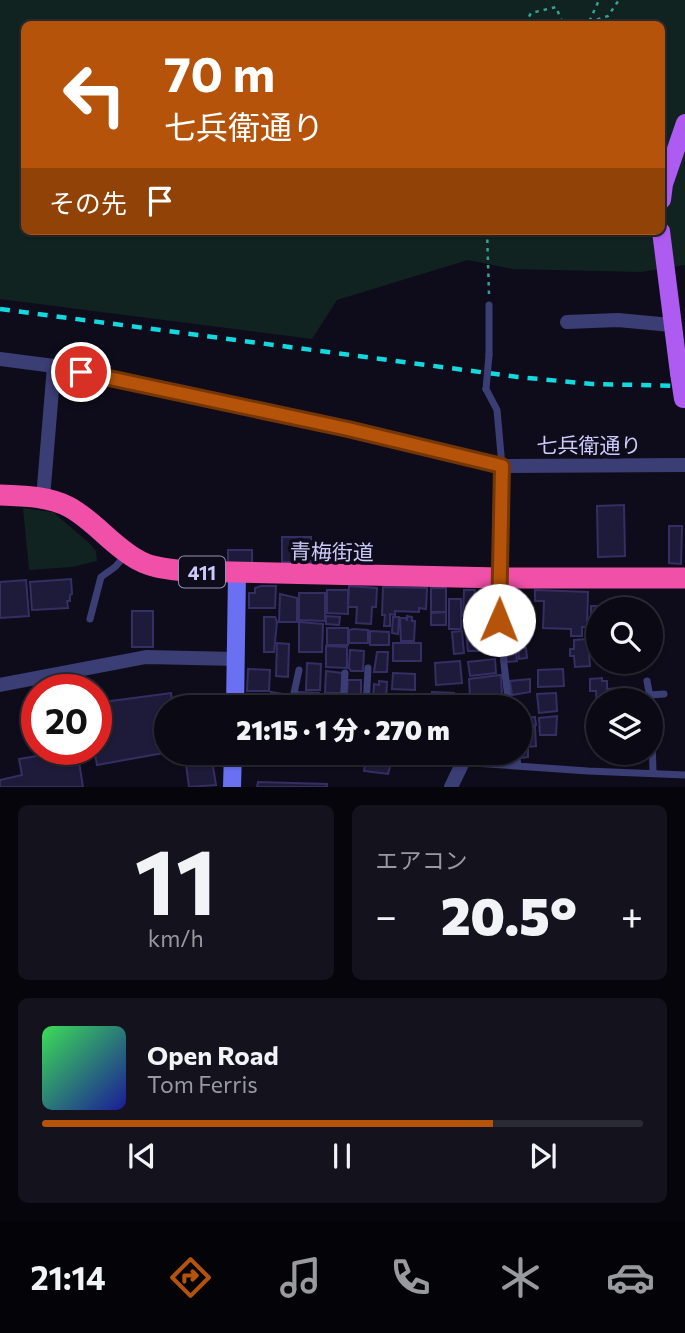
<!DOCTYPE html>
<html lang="ja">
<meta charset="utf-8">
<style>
body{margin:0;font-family:Commissioner,"Noto Sans JP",sans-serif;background:#13121d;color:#f1f3f6;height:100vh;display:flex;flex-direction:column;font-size:26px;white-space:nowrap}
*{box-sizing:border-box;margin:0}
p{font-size:23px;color:#999aa0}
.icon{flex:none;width:38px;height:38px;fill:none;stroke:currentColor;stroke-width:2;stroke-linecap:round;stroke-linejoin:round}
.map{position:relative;height:787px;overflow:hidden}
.sheet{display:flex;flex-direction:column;gap:18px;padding:18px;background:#06050b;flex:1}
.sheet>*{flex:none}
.banner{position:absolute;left:21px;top:21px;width:644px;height:214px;border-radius:10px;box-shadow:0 2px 5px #0004,0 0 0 2px #2a2a34;background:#b45309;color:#fff;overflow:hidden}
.fabs{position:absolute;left:586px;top:597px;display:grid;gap:14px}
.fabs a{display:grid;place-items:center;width:77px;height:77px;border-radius:50%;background:#0a0914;box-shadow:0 2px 5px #0004,0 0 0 2px #2a2a34;font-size:35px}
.speed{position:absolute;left:21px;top:674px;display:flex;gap:14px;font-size:35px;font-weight:700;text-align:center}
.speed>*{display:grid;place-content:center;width:91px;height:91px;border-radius:50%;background:#0a0914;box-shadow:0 2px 5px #0004,0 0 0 2px #2a2a34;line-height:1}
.speed .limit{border:10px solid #d22;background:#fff;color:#111}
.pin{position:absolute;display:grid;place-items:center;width:60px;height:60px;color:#fff;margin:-30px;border:4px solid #fff;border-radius:50%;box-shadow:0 2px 7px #0007}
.me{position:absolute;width:77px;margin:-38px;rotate:1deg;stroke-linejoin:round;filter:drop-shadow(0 0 5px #0008)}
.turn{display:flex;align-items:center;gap:24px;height:147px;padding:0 28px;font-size:32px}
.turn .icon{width:91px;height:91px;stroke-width:2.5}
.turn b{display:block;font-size:49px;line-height:60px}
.then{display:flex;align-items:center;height:66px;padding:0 28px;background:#0003;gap:14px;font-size:26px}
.big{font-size:52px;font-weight:800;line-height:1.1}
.sheet .tile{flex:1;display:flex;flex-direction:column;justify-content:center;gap:10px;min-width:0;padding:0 24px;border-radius:10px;background:#13121d}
.sheet .dial{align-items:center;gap:0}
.dial b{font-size:91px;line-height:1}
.song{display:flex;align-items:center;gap:21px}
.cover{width:84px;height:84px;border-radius:10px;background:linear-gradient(135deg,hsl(130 70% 55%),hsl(240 70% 35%))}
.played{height:7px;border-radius:4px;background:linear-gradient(90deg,#b45309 75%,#2a2a34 75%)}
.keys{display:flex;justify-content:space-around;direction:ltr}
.heat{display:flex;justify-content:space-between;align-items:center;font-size:38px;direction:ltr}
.sheet .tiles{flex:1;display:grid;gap:18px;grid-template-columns:1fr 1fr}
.tile:last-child{grid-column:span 2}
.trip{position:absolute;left:154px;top:695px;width:378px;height:70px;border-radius:35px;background:#0a0914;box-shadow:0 2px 5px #0004,0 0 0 2px #2a2a34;font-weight:800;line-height:70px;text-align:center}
.dock{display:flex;height:112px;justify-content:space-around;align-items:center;background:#040408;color:#999aa0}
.dock .icon{width:49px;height:49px}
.dock .active{color:#b45309}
.dock b{font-size:32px;color:#f1f3f6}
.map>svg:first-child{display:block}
.green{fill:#102321;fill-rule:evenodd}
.building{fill:#1e1a39;stroke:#352e63;stroke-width:2}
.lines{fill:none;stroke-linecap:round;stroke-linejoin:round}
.path{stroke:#36a293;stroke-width:2.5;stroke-dasharray:3.5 5;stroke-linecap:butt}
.lane{stroke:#3b3d75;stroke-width:7}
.street{stroke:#3b3d75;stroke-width:14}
.secondary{stroke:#6970f2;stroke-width:18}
.primary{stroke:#ad5bf1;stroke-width:18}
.highway{stroke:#f050a8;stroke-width:21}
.rail{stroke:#13d8dd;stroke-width:4.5;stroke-dasharray:10 9;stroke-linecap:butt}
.lane-bridge{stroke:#3b3d75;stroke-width:7}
.primary-bridge{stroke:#ad5bf1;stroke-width:18}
.route-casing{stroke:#753606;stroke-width:18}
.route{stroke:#b45309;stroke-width:12}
.labels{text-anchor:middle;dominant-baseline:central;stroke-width:7;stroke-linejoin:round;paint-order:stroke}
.shield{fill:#0e0c1a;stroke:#9391b7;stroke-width:2}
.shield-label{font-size:19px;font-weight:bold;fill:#cccafa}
.street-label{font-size:21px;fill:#cccafa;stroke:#0e0c1a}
</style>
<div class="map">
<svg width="685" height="787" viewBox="0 0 685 787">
<rect width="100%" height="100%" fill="#0e0c1a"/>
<path class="green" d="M0 0H685V265L641 272 512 269 468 260 337 300 312 339 0 299ZM24 24H662V231H24Z
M23 508 53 512 88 542 96 551 97 561 72 567 29 570Z"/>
<path class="building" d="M624 505 625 556 598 557 597 506Z
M669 526H682L681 564 669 563Z
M282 537H311V562H282Z
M228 550H252V563H228Z
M71 579 72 594 70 595V601H67L68 608 32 610 30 582Z
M26 580 29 616 0 618V582Z
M261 586H276L275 608H249V593H255V588Z
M349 586 377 588 376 607H372L371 624 356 623 357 607H348Z
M383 587 427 588 426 609 419 608V612L395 611V615L390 614V626H384L385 615H382Z
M431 588H446V612H431Z
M327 590H348V614L327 613Z
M464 590H475L474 616H463Z
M535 590 588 592 587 627H582V636H571V629L543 628 544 601H535Z
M504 592 516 593V633L504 632Z
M299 593H325V621L299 620Z
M280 594 297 598V622H279Z
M449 599H461V629H449Z
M517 599H528L529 633H518Z
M591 606H601V609H598V632H591Z
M132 611H153V647H132Z
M446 612V625H431V613Z
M326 616 340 617 339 625 326 624Z
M407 616 412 617V621H415L414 641H401L400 618H406L407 621Z
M264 617H275L277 622 274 652H264Z
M393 617H399L398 634 392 633Z
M474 619 476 630 465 631 463 621Z
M299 622 323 624 322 652H299Z
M488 627V629L496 628 497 641 492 642 493 649 485 650 486 651H468L466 631Z
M327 628H348V645H327Z
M353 629 368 630V643H349V630Z
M370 631 389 632V645H370Z
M462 631 464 653 454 654 452 632Z
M588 639 590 666 575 667 574 656H570V649H574V640Z
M277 643 289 644 288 677 276 676Z
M393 643H421V661H393Z
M326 646 347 647V668L326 667Z
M515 647 517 661 507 662 505 648Z
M518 648H526L527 658 519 659Z
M350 650 364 651 363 671H351L349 668Z
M377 652H388L387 672H374Z
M495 659 496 673 470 676 468 662Z
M460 661 462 683 436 685 435 663Z
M307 663 321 664 320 690H306Z
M248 669 270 670 269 691H247Z
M563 669 564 686 538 687V670Z
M326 671 342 673V693H325Z
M393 673 415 674V690L392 689Z
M501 675 502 695 470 697 469 679Z
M602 678V681H607V689L620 688 621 700H598L597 708 596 691H590V679Z
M530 679V692L512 695 510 681Z
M348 680H361V695L347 694Z
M379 681 387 682 386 700 373 699 374 684 379 685Z
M271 692 290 695 288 707 269 706Z
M298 692 319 693V707H297Z
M432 692 454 693 453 707H431Z
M171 693 173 707H166V719L158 720 160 728 166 727V752H169L97 765 94 749H96V703Z
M556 693 557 711 539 713 537 694Z
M504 700V707H472L471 702Z
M188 701 218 702V707H187Z
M557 716 556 735H540L539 718Z
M535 717 536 725 520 726V718Z
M535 727 536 746 528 747V757L521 758 520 730Z
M77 749 83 787H0V780L22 775 19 759Z
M190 752H194L195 755 211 754 216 785 189 787 185 756 191 755Z
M264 752H289V761L264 760Z
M367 754 392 759 388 774 364 771Z
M258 782 327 784V787H257Z"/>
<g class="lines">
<path class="path" d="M589 22 608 16 619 0
M525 24 531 13 556 7 563 24
M582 24 589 22 599 0
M487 231 489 294"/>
<path class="lane" d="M489 305V355
M486 389 497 410 502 466 499 620 509 707
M90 619 101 577 115 567 125 556
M647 681 651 702 653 772
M650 695 664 694
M291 707 299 670
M343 707 345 673
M366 707 368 668
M390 752 431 760 588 771 685 775
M516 752 518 765"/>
<path class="street" d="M567 322 618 320 671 325
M0 359 54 366 348 429 502 466 685 465
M43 498 54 366
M0 685 146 657 237 659
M235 704 255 707
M451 787 463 762"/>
<path class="secondary" d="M235 707 237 574
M232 787 233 752"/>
<path class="primary" d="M662 200 664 184 685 123
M661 231 679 373"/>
<path class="highway" d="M0 495C23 496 48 496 69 507 95 521 112 546 138 560 152 568 169 569 185 571L500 578H685"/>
<path class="rail" d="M0 309 518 377 592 384 685 386"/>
<path class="lane-bridge" d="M486 389 489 355"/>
<path class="primary-bridge" d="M679 373 683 399"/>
</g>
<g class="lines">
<g class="route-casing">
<path id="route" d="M81 372 348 429 502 466 499 620"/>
</g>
<use href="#route" class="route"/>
</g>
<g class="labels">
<rect class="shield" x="179" y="556.5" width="46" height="31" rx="5"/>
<g class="shield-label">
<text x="202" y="572">411</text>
</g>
<g class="street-label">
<text x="589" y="444">七兵衛通り</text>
<text transform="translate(332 551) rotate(1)">青梅街道</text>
</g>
</g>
</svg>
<div class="fabs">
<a><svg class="icon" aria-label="search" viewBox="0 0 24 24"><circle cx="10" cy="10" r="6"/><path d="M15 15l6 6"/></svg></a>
<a><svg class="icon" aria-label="layers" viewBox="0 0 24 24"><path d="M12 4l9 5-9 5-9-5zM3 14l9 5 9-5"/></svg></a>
</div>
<div class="speed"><div class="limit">20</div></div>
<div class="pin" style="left:81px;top:372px;background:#d93025"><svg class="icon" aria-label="arrive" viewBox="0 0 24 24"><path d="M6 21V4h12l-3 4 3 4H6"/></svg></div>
<svg class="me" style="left:499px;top:620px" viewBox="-20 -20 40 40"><circle r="19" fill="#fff"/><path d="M0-13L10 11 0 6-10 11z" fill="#b45309"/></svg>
<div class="trip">21:15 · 1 分 · 270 m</div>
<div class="banner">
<div class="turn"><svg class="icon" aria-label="left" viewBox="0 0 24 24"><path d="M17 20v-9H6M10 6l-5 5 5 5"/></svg><div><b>70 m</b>七兵衛通り</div></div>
<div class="then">その先<svg class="icon" aria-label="arrive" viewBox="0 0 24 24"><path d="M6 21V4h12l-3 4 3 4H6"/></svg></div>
</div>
</div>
<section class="sheet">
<div class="tiles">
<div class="tile dial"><b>11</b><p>km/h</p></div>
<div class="tile"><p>エアコン</p>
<div class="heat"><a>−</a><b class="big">20.5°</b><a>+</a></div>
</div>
<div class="tile">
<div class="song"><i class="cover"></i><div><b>Open Road</b><p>Tom Ferris</p></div></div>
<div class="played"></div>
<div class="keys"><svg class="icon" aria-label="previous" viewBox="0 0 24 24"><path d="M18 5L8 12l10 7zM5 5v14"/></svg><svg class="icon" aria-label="pause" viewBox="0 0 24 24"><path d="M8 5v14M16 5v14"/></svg><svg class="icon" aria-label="next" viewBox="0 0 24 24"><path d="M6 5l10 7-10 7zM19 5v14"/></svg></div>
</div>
</div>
</section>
<nav class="dock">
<b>21:14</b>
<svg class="icon active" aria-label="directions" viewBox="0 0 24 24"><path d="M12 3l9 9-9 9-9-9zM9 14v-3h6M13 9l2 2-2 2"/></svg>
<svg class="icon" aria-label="music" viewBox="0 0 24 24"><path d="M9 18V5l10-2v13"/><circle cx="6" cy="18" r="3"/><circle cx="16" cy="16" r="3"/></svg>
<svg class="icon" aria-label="phone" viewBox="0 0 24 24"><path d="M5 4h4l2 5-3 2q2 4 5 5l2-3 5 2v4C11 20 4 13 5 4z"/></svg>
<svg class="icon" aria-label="climate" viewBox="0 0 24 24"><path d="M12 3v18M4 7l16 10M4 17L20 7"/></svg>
<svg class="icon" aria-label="car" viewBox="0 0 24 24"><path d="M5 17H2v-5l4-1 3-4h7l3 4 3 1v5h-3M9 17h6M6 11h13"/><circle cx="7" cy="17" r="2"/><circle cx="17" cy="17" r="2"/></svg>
</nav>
